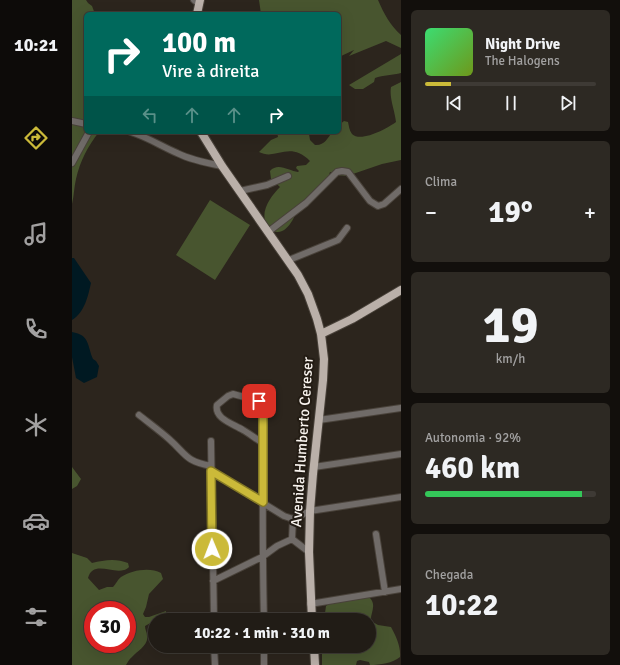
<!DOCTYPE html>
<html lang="pt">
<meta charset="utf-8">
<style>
body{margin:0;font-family:Signika,sans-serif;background:#2d2923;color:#f1f3f6;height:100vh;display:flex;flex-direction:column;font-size:15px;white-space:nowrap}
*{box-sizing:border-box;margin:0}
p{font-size:13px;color:#a2a1a1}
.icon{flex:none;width:22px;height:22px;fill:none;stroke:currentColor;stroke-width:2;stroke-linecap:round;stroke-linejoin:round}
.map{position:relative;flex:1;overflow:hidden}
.drawer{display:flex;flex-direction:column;gap:10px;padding:10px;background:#120f0c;width:219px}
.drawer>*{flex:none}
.hud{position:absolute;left:12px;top:12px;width:257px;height:122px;border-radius:6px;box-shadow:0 4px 16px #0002,0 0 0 1px #3e3a35;background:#00695c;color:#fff;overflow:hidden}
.speed{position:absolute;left:12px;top:601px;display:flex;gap:8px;font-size:20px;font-weight:700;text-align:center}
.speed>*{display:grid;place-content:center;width:52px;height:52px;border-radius:50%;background:#211c16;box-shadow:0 4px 16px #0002,0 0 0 1px #3e3a35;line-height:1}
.speed .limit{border:6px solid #d22;background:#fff;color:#111}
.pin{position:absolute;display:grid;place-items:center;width:34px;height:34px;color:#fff;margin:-17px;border-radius:8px;box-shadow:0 2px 6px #0006}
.me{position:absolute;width:44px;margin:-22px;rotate:359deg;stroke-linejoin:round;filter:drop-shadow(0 0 3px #0008)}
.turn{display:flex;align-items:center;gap:14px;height:84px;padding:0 12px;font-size:18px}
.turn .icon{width:52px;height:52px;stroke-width:2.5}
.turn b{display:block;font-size:28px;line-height:34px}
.lanes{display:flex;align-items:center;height:38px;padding:0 12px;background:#0003;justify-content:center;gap:20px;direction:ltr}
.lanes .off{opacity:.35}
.big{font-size:30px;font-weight:800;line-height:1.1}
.drawer .widget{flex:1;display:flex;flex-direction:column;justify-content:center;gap:6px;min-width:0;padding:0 14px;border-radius:6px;background:#2d2923}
.drawer .dial{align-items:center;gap:0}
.dial b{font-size:52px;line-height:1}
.song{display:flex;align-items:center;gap:12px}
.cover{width:48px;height:48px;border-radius:6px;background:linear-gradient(135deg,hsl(140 70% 55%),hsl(80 70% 35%))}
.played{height:4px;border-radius:2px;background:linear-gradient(90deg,#cbba39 15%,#3e3a35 15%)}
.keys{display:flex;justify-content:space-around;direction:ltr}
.heat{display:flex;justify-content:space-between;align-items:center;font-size:22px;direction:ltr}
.charge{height:6px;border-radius:3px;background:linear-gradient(90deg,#34c759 92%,#3e3a35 0)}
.trip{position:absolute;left:76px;top:613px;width:228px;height:40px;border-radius:20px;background:#211c16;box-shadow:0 4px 16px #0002,0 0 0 1px #3e3a35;font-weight:800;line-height:40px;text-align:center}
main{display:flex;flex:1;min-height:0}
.dock{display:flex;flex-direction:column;width:72px;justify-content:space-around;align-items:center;background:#0d0b09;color:#a2a1a1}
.dock .icon{width:28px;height:28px}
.dock .current{color:#cbba39}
.dock b{font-size:18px;color:#f1f3f6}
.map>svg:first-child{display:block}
.green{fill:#48552f;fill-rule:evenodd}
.water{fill:#001922}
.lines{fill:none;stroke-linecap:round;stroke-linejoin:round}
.minor-casing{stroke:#49423a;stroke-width:8}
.major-casing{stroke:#49423a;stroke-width:10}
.minor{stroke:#706b68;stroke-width:6}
.major{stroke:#bab0a9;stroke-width:8}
.route-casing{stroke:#847925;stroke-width:10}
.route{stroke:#cbba39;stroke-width:7}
.labels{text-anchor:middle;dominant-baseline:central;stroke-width:4;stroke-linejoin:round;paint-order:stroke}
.street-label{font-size:15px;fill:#f9f4ef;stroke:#231c14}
</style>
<main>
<nav class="dock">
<b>10:21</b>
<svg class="icon current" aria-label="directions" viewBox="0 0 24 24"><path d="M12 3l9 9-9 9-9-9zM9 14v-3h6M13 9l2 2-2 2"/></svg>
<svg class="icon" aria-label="music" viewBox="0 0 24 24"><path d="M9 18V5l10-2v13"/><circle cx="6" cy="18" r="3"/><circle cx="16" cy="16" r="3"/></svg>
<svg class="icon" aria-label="phone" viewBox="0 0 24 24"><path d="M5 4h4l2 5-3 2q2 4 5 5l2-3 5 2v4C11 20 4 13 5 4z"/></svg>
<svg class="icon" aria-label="climate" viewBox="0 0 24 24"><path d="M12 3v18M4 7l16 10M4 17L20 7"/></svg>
<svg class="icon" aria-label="car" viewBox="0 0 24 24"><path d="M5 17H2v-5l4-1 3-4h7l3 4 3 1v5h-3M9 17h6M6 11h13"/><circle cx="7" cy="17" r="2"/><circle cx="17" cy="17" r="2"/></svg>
<svg class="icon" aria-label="filters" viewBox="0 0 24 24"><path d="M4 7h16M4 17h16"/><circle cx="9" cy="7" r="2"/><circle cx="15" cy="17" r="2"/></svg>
</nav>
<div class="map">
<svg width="329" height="665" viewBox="0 0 329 665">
<rect width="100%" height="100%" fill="#2c251d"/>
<path class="green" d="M0 0H14L16 3 20 6 23 14H14V132H27C16 146 8 161 4 179 2 187 2 196 0 204Z
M187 0H306C312 14 318 25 329 35V48L314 41 277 56 282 50 267 57V14H189Z
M329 54V73C321 75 311 75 303 78L302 82 291 89H283L277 85Z
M329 82V160L310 164 275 176 265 175 258 172C256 177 258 181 256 185 249 190 235 197 230 203 224 211 218 233 205 232 201 232 197 228 195 225 187 212 199 196 208 187L199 179 198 171C206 162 217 171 226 172L227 171 224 168 225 166 234 165 238 161C217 140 204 161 187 152L199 140 206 137 205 132H240L237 134 238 140 243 145C252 146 256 138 260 132H267V125L272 121 276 122C277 126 277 130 280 134 289 143 316 128 324 122 323 111 317 98 319 87Z
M138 200 178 225 143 280 104 255Z
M0 467 9 479 5 486 0 489Z
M0 553 15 558 20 563C32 560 44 558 56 563L57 567C56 568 53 570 52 570 40 574 21 560 16 578L27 590 35 587H41C44 584 46 579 49 577 60 570 78 567 89 573L91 579 77 594 74 607 71 614 73 617H77L94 611V613L91 616 73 626C73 630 75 632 75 636 77 645 65 651 60 657 57 659 56 662 54 665H0ZM21 610H55V644H21Z
M292 597 298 598C305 606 298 613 299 621L306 625 319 627C324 636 329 647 328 657 321 663 308 665 298 665L297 662 288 660 285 661 284 665H250V646H297V620H252L254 606 257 604Z"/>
<path class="water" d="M0 258H2L19 283C16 296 13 312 0 320Z
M0 332C18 335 15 345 21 359L24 361 27 366 25 377 12 383 4 378 0 357Z"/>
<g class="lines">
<g class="minor-casing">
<path id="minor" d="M122 0 123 1
M0 121 14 124
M59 132C75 137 89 146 105 153 119 160 134 163 150 166
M0 163 17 132
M168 191 195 185 216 176
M196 232 234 203 265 172 270 171 276 172 298 201 306 206 312 204 329 189
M217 260 266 240 275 228
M67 415C77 423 88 431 97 439 115 455 113 461 139 466
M247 420 329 408
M139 441 142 620
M191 443C184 439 178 434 171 430 162 424 142 419 145 405L156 396 161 394 187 401 191 406C191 477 190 549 192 620
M242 467 329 454
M139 471 212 516 221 519 238 511 329 497
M304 534 313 592
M220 539 237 552
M220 539 221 519
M141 581 190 557 205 546 220 539
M238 604 329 589
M142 646 143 665
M192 646V665"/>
</g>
<g class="major-casing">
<path id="major" d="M125 14 128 0
M129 132 150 166 226 275 236 294 245 319 249 334 252 359 251 380 241 474 238 511 237 552 240 620
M249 334 280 319 329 290
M242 646 243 665"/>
</g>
<use href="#minor" class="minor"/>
<use href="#major" class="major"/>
</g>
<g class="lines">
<g class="route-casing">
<path id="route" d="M140 549 139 471 191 502V406L187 401"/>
</g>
<use href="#route" class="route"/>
</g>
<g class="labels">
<g class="street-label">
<text transform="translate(230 442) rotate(-86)">Avenida Humberto Cereser</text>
</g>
</g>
</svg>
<div class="speed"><div class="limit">30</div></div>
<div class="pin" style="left:187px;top:401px;background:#d93025"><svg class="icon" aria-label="arrive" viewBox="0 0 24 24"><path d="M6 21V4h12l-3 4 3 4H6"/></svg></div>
<svg class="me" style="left:140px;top:549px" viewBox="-20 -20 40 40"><circle r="17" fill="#cbba39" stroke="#fff" stroke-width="3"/><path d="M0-11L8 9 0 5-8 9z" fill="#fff"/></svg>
<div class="trip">10:22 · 1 min · 310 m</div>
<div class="hud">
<div class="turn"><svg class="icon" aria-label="right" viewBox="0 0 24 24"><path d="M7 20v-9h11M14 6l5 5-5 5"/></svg><div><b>100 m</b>Vire à direita</div></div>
<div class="lanes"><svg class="icon off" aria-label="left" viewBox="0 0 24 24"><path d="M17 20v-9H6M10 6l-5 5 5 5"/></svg><svg class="icon off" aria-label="ahead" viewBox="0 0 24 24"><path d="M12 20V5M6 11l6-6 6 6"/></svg><svg class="icon off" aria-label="ahead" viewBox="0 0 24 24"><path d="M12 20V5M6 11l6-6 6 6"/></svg><svg class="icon" aria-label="right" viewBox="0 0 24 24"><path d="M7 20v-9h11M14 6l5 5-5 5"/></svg></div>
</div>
</div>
<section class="drawer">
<div class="widget">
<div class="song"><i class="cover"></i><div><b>Night Drive</b><p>The Halogens</p></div></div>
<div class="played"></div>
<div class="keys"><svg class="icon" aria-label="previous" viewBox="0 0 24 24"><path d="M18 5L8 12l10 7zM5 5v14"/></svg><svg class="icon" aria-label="pause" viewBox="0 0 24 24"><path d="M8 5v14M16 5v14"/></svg><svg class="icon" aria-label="next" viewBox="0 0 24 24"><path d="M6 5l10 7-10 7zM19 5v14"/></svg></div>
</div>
<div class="widget"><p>Clima</p>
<div class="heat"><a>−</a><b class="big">19°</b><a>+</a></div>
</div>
<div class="widget dial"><b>19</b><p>km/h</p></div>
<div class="widget"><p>Autonomia · 92%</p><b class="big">460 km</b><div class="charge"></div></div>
<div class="widget"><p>Chegada</p><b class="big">10:22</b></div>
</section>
</main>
